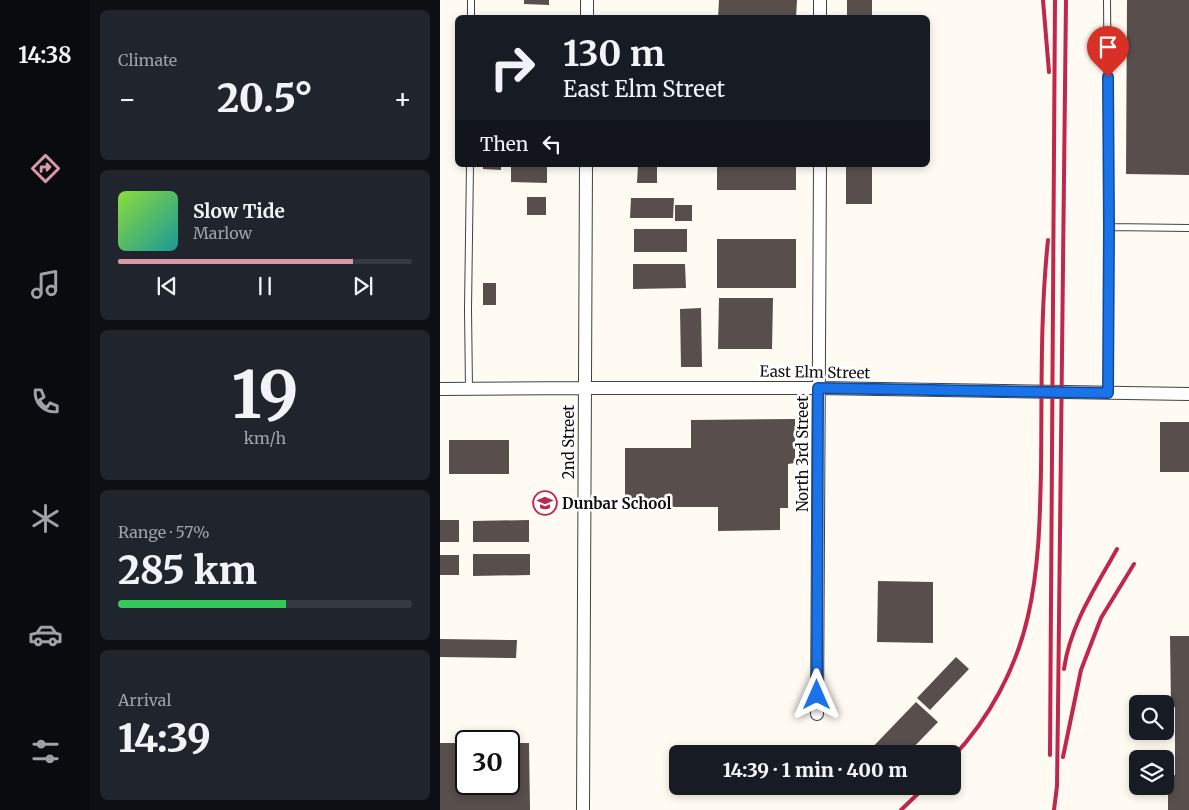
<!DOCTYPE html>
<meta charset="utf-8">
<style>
body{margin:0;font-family:Merriweather,serif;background:#20242c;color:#f1f3f6;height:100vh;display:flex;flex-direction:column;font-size:19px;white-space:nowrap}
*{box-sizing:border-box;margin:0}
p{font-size:16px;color:#9ea1a6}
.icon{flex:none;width:28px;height:28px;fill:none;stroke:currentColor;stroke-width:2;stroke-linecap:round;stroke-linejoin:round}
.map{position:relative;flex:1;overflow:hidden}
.details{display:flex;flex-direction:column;gap:10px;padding:10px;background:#0d0f14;width:350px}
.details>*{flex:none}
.hud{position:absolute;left:15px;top:15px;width:475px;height:152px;border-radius:8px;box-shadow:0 2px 8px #0003;background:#171b24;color:#f1f3f6;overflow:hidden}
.controls{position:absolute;left:689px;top:695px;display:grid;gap:10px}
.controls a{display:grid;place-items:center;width:45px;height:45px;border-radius:8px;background:#171b24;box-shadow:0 2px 8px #0003;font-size:25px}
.speed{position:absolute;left:15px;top:730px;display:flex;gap:10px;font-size:25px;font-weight:700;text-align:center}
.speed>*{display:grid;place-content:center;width:65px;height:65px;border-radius:50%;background:#171b24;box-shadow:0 2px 8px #0003;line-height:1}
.speed .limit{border:2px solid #111;border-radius:8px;background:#fff;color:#111}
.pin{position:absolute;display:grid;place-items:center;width:42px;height:42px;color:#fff;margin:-51px -21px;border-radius:50% 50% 50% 0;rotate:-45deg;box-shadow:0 0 5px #0007}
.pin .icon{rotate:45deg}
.me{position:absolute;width:55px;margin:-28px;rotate:0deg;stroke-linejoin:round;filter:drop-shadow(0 0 4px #0008)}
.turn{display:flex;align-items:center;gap:18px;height:105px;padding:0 25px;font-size:22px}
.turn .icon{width:65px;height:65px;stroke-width:2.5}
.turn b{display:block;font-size:35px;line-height:42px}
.then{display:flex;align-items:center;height:48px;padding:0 25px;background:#0003;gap:10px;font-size:19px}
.big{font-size:38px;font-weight:800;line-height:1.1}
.details .tile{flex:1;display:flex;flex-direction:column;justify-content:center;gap:8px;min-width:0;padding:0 18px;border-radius:8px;background:#20242c}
.details .dial{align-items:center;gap:0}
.dial b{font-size:65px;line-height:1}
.song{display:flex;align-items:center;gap:15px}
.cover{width:60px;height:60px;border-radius:8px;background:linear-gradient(135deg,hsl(90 70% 55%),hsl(180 70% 35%))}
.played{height:5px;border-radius:2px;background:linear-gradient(90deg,#da97aa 80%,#363941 80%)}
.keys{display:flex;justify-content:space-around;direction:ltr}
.heat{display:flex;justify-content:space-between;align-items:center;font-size:28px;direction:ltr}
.charge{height:8px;border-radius:4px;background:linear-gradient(90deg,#34c759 57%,#363941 0)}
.trip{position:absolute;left:229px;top:745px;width:292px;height:50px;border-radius:8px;background:#171b24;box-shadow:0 2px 8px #0003;font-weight:800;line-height:50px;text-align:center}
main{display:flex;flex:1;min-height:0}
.tab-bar{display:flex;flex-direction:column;width:90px;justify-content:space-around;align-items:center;background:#090b0e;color:#9ea1a6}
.tab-bar .icon{width:35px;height:35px}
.tab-bar .current{color:#da97aa}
.tab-bar b{font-size:22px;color:#f1f3f6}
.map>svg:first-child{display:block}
.building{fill:#584e4b}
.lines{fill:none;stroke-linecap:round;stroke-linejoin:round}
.service-casing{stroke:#424242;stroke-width:8}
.minor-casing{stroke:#424242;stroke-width:14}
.service{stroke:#fff;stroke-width:6}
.minor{stroke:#fff;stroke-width:12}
.rail{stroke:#bf274c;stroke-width:4}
.route-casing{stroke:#114b97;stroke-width:12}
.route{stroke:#1a73e8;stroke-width:9}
.labels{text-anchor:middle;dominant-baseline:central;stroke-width:5;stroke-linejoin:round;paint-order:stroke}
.street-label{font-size:15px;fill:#0f0f0f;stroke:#fff}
.poi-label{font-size:15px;font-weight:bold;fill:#0f0f0f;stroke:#fff;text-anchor:start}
</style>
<main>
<nav class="tab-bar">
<b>14:38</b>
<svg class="icon current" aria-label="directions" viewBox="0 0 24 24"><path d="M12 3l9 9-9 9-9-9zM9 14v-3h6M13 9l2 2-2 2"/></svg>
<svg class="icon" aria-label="music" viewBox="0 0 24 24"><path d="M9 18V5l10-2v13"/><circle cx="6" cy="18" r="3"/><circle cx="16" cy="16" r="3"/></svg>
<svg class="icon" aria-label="phone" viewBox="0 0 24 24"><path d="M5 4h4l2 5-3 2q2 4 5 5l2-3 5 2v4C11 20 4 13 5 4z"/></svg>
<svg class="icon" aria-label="climate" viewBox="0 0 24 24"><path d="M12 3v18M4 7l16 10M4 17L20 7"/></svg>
<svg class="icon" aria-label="car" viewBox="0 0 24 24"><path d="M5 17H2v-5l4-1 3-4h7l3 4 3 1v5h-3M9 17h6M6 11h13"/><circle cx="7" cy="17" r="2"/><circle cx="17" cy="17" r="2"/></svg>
<svg class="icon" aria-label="filters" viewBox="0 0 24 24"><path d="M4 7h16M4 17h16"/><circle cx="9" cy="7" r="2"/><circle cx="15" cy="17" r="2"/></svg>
</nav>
<section class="details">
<div class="tile"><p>Climate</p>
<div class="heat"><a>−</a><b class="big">20.5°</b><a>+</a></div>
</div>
<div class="tile">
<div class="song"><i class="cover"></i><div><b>Slow Tide</b><p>Marlow</p></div></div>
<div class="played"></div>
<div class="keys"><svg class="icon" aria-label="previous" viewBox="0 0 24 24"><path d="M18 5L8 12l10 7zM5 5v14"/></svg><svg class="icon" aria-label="pause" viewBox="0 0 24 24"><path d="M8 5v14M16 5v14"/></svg><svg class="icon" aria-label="next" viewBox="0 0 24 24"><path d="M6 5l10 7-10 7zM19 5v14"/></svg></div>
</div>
<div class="tile dial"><b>19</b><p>km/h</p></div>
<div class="tile"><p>Range · 57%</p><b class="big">285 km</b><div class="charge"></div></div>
<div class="tile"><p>Arrival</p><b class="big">14:39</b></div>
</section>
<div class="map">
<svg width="749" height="810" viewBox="0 0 749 810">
<rect width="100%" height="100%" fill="#fffaf2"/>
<path class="building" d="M84 0H109V5L84 4Z
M279 0H357L356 18H278Z
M407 0H432V18H407Z
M687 0H749V175L686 174Z
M43 165H61V170L43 169Z
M71 165H107V183L71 182Z
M198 165H217V183H197Z
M277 165H356V190H277Z
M406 165H432V204H406Z
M87 197H106V215H87Z
M191 198H234L233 218H190Z
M235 205H252V221H235Z
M194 229H247V252H194Z
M277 239H356V288H277Z
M193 264H245L246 288 193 289Z
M43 283H56V305H43Z
M279 298H333L332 349H278Z
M261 308 262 367H241L240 309Z
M355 419V463L348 464V508H340V530L278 531V507H185V448H251V420Z
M720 422H749V472H720Z
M9 440H69V474H9Z
M0 520H19V542H0Z
M89 520V542H33V521Z
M33 554H90V575L33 576Z
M0 555H19V575H0Z
M438 581 493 582V643L437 642Z
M730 636H749V810H728V775H735V707L731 708Z
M0 639 77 640 76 658 0 657Z
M516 657 529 669 490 710 477 698Z
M476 702 498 722 467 754H426Z
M0 743H26V784H69V743H89L90 810H0Z
M422 786H436L429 793Z"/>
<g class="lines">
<g class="service-casing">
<path id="service" d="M667 0 669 227
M31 18V0
M29 389 28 309 30 165
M668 393 669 227 749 228"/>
</g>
<g class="minor-casing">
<path id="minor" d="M147 18V0
M380 18V0
M0 389 144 388H378L749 394
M377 714 380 165
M143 810 146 165"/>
</g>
<use href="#service" class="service"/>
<use href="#minor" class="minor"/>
<path class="rail" d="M603 0 609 72
M624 669C630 625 656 587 677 549
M610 755 615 0
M623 757 641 670 661 618 694 564
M512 758C549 719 576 669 588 616 599 568 600 519 601 470 602 393 600 316 608 240
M461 810 486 786
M614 810 617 786 618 710 626 0"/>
</g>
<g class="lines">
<g class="route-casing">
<path id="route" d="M377 695 378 388 668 393 669 227 668 77"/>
</g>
<use href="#route" class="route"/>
</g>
<defs>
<g id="school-ring" transform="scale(1.25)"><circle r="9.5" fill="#fff" stroke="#bf274c" stroke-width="1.5"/><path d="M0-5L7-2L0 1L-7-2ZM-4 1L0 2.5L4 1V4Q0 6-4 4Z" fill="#bf274c"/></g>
</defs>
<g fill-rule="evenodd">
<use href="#school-ring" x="105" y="503"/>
</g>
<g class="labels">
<g class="street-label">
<text transform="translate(375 372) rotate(1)">East Elm Street</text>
<text transform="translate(128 442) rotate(-90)">2nd Street</text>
<text transform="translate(362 454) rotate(-90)">North 3rd Street</text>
</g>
<g class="poi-label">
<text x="122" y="503">Dunbar School</text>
</g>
</g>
</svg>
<div class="controls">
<a><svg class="icon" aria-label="search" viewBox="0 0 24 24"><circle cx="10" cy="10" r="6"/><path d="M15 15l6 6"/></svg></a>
<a><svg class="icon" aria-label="layers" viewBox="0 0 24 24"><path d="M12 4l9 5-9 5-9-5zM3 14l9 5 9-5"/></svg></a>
</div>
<div class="speed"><div class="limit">30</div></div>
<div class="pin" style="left:668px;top:77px;background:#d93025"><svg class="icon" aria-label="arrive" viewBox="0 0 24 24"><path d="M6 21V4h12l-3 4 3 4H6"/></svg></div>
<svg class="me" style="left:377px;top:695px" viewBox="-20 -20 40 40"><path d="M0-17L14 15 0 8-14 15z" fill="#1a73e8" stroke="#fff" stroke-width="4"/></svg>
<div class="trip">14:39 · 1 min · 400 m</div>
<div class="hud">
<div class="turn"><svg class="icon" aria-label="right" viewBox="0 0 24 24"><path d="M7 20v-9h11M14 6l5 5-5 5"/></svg><div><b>130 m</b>East Elm Street</div></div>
<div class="then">Then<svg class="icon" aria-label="left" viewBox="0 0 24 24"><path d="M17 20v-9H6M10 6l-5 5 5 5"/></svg></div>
</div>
</div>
</main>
